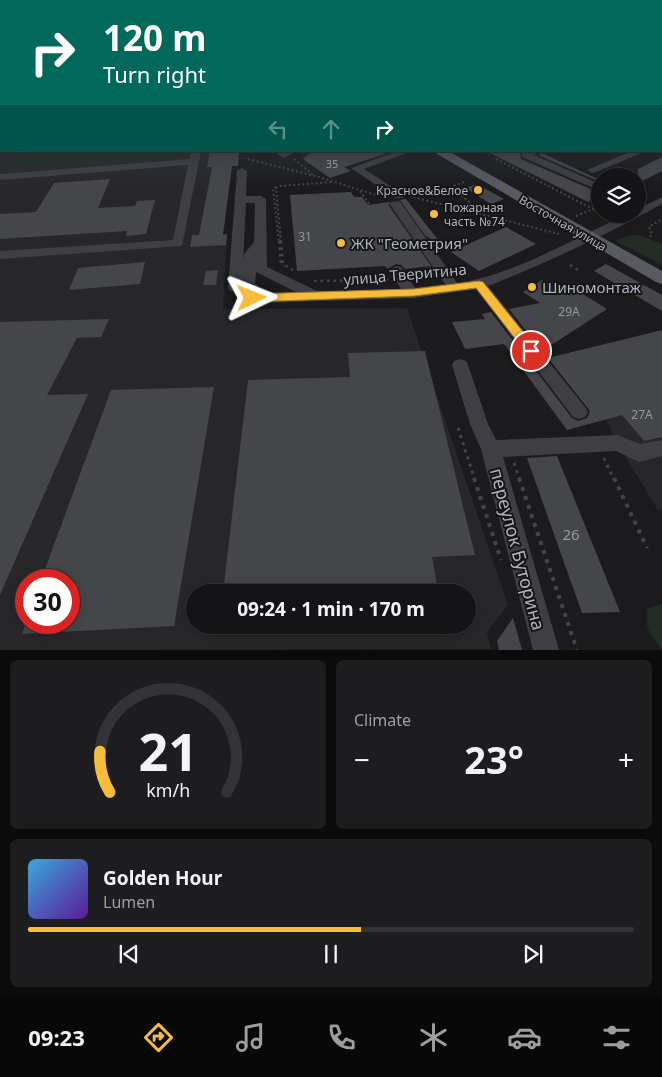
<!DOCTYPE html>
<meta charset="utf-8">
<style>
body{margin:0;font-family:"Noto Sans",sans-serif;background:#1d1d1f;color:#f1f3f6;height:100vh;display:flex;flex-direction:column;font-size:19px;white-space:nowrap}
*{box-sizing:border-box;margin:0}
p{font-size:16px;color:#9d9ea1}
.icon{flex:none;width:28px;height:28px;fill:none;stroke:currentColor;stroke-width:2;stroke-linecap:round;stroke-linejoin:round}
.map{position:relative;height:650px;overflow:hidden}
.drawer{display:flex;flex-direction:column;gap:10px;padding:10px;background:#0b0b0c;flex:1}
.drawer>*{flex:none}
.guide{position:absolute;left:0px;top:0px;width:662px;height:152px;box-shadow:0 2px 12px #0003,0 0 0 1px #333335;background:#00695c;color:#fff;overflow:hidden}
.tools{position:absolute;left:591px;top:168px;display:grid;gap:10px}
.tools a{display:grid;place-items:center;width:55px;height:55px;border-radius:50%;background:#141416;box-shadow:0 2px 12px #0003,0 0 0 1px #333335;font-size:25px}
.speed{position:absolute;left:15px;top:569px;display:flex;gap:10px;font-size:25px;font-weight:700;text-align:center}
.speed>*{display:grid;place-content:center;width:65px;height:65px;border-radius:50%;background:#141416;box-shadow:0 2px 12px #0003,0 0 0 1px #333335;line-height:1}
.speed .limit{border:8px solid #d22;background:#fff;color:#111}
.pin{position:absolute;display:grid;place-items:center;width:42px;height:42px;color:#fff;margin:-21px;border:2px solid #fff;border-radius:50%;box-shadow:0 1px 5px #0007}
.me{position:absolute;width:55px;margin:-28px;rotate:88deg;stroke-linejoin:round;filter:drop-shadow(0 0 4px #0008)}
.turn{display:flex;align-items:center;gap:18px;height:105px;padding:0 20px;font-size:22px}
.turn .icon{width:65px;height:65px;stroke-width:2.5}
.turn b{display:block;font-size:35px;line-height:42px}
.lanes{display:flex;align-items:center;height:48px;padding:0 20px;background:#0003;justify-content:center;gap:25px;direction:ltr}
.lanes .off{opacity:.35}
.big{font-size:38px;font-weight:700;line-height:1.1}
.drawer .card{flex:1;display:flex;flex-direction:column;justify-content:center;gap:8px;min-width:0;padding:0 18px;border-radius:8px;background:#1d1d1f}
.drawer .dial{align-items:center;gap:0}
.dial svg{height:130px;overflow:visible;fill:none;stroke:#333335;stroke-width:7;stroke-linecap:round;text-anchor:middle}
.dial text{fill:#f1f3f6;stroke:none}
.song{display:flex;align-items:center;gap:15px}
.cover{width:60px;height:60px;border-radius:8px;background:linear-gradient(135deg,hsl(200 70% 55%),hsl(270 70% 35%))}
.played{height:5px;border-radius:2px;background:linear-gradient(90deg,#f7bc39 55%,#333335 55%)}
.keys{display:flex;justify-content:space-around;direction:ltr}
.heat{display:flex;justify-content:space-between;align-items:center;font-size:28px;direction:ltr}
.drawer .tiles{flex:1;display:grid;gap:10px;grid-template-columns:1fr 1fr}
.card:last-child{grid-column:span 2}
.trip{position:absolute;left:186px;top:584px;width:290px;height:50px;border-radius:25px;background:#141416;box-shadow:0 2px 12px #0003,0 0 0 1px #333335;font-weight:700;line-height:50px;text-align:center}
.dock{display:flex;height:80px;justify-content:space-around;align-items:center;background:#080809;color:#9d9ea1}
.dock .icon{width:35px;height:35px}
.dock .current{color:#f7bc39}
.dock b{font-size:22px;color:#f1f3f6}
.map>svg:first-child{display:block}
.built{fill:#27272a;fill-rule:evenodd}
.green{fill:#222c24}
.building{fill:#45464a}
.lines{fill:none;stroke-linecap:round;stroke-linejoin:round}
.path-far4{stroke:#424449;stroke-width:1;stroke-dasharray:1 2;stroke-linecap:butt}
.path-far3{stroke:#424449;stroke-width:2;stroke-dasharray:2 2.5;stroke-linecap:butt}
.path-far2{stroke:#424449;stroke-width:2.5;stroke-dasharray:2.5 4;stroke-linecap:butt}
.path-far1{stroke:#424449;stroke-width:3;stroke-dasharray:3 4.5;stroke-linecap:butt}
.path{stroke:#424449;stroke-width:4;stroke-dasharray:4 5.5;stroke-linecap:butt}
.minor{fill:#3e3e44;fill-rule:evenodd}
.major{fill:#585961;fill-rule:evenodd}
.route{fill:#f7bc39;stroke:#a17a25}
.poi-dot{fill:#f7bc39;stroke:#161618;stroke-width:2}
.labels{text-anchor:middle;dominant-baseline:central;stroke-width:4;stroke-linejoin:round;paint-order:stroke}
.far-number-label{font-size:11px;fill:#9397a0}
.far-poi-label{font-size:12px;fill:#adb2bd;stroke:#161618;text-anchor:end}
.far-street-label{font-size:12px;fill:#adb2bd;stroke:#161618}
.number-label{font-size:12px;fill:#9397a0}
.poi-label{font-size:15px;fill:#adb2bd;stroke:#161618;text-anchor:start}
.street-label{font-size:15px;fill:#adb2bd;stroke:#161618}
.near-number-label{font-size:15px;fill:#9397a0}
.near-street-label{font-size:18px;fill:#adb2bd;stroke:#161618}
</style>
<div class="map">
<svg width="662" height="650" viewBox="0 0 662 650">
<rect width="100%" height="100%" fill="#1b1b1d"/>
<path class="built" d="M0 96 1 151H239L238 166H232L223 234H227L223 309 407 308 508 605 487 632 491 649 0 650ZM26 580H69V622H26ZM195 592H468V625H195Z
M406 199 436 238 426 240 452 273 432 277 380 203Z
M662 365V509L658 510 617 443 588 382Z"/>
<path class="green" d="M21 151H182L180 160 6 172Z
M632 235H640L662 244V265L615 241Z
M662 604V649C649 634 645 629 647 609Z"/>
<path class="building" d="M210 151H239L238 166H232L223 235 227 234 226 245 190 247 192 235H199L212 167H207Z
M312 151H385V154L344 167 351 171 330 178 303 159Z
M486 151H520L521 159 600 193V197L588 202Z
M542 153 600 180V182L538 155Z
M662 157V171L638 183V169Z
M110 179 98 208 135 206 137 201 155 200 146 234 126 236 127 231 0 239V214L36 212 54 183Z
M477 184 504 199 491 204 465 188Z
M351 192 354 197H362L368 205 390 202 388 205 431 266 405 269 401 265 396 264 387 269 385 266 297 271 290 195Z
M406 199 439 241 438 243 425 235 400 200Z
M506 227 536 244 479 271 451 252Z
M145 262 140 284 69 290 78 268Z
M606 264 662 295V311L594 271Z
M218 270 216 285H203L206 271Z
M542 280 564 294 573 288 607 309 542 351 509 309 540 303 523 292Z
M491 312 528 360 521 365 530 363 572 418 578 421 587 418 590 411 548 358 662 330V437L644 441 622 415 567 430 504 344 465 349 452 322 485 319 482 314Z
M109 319 101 337 77 338 47 395 88 394 0 595V322Z
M425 351 475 555 432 557 437 585 391 587 392 592H223L248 380 350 377 348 353Z
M214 387 174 626 22 634 26 622H69V626V580H41L111 390Z
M557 456 620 612 582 613 527 458Z
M513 618 522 650H499L497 641Z"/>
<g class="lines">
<path class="path-far4" d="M480 151 498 160
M303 154 313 151
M243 158 253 160
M294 159 296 160"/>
<path class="path-far3" d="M248 159 319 177 379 196
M294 159 313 175
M496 159 593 209 600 205
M464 182 451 187 469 202V210
M276 187 273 188 279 242
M360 191 387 229 382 230
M409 196 559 234
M355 200H361L390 242
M576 216 593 209 600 212
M650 237 652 234 649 227 662 219
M281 242 276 188 280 186 332 182
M333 242 327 212 332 210 337 201 355 200 382 240 351 242"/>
<path class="path-far2" d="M279 241 281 264 284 266
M281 241 283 264 296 272
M333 241V243L371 241
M389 241 404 262
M570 265 578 270
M314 281 388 280"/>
<path class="path-far1" d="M458 428 475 480
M604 458 614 480
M514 463 520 480"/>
<path class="path" d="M474 478 501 560
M519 478 577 650
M614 478 647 548"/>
<path class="minor" d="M0 102H1V106H0Z
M661 111H662V116H661Z
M661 135H662V141H661Z
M191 151H201L182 246 0 259V251L173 240 188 165 0 180V174L190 159Z
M274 151H298L283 158Z
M398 151H412L364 169 403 194 404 196 403 198H395L351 168Z
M527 151H541L534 155 600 184V191L522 157V153Z
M632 151 644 152 596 172 592 173 587 170Z
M242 168 247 171 246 196H261L266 199 267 267 317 291 401 289 389 270 396 266 401 267 415 288 445 284 390 204 392 202H400L457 283C514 275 575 238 627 214H638V209L662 197V204C606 235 547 263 488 286L585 407 588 412 585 417 579 419 573 417 476 289 414 298 251 303 246 301 244 298 245 292 230 291 228 288 237 171ZM246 203H255L254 242 244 254 243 263ZM256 272 296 292 258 293 259 287 255 283Z
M460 359 466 361 468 365 488 424 496 440 617 435 640 444 662 440V456L639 462 616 451 503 457 559 650H533L481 449 470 424 452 365 454 361Z"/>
<path class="major" d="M432 151H448L662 271V284L656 282Z"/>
</g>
<linearGradient id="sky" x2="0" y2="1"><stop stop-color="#0f0f10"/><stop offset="0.51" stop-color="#393f4c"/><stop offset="1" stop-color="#393f4c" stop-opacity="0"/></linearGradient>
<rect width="662" height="187" fill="url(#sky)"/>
<path class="route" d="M479 281 483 282 536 348 537 351 536 354H527L476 288 414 296 252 302 246 298 252 294 414 289Z"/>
<g class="poi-dot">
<circle cx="478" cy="190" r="5"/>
<circle cx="434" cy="214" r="5"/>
<circle cx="341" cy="243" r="5"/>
<circle cx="532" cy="287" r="5"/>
</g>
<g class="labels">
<g class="far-number-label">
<text x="332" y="163">35</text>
</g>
<g class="far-poi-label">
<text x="468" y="190">Красное&amp;Белое</text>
<text x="444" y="207" text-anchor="start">Пожарная<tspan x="444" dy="14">часть №74</tspan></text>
</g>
<g class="far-street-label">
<text transform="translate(563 223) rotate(30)">Восточная улица</text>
</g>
<g class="number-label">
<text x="305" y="236">31</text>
<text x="569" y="311">29А</text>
<text x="642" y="414">27А</text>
</g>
<g class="poi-label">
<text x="351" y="243">ЖК "Геометрия"</text>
<text x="542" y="287">Шиномонтаж</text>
</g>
<g class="street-label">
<text transform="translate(405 274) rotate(-5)">улица Тверитина</text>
</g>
<g class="near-number-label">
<text x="571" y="534">26</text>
</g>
<g class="near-street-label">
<text transform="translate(518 549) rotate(75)">переулок Буторина</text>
</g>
</g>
</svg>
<div class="tools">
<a><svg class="icon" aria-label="layers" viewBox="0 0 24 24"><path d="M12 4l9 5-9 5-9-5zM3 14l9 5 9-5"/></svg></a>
</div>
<div class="speed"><div class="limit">30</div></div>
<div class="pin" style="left:531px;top:351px;background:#d93025"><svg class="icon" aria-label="arrive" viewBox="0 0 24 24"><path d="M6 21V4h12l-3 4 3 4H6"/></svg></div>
<svg class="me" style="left:252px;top:298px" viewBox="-20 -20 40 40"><path d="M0-17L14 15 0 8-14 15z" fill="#f7bc39" stroke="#fff" stroke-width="4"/></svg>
<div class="trip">09:24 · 1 min · 170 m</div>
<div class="guide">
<div class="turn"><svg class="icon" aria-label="right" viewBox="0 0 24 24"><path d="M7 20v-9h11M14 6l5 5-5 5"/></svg><div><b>120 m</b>Turn right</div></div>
<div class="lanes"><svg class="icon off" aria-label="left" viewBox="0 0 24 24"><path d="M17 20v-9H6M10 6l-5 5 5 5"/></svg><svg class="icon off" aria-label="ahead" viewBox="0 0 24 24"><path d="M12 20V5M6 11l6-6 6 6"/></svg><svg class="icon" aria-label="right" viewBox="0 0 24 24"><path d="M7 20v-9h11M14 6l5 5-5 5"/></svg></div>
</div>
</div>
<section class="drawer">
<div class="tiles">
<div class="card dial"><svg viewBox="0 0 100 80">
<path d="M14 69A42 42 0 1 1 86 69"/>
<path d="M14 69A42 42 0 0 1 8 44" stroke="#f7bc39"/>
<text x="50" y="56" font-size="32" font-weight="700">21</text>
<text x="50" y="72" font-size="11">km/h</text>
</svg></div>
<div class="card"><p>Climate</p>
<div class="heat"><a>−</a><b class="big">23°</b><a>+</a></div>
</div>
<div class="card">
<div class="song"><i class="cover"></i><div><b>Golden Hour</b><p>Lumen</p></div></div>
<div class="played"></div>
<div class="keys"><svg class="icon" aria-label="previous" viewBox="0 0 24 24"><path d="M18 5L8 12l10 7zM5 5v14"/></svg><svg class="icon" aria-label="pause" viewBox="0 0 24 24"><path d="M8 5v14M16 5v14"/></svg><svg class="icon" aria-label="next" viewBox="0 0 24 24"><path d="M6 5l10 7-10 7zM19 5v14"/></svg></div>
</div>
</div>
</section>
<nav class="dock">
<b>09:23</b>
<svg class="icon current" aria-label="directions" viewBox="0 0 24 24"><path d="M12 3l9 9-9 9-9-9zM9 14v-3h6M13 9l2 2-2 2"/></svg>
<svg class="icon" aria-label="music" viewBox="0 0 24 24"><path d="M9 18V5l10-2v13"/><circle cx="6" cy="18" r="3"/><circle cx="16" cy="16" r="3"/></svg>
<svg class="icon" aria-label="phone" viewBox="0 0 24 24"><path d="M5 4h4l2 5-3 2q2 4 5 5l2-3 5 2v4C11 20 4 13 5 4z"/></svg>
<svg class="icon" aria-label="climate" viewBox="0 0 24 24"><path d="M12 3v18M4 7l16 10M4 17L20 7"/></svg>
<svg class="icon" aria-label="car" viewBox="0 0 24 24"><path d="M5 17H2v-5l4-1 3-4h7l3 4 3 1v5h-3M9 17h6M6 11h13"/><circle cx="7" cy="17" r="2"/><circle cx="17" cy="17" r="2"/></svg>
<svg class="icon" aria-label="filters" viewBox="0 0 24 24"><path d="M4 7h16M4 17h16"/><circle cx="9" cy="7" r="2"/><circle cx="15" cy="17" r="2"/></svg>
</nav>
